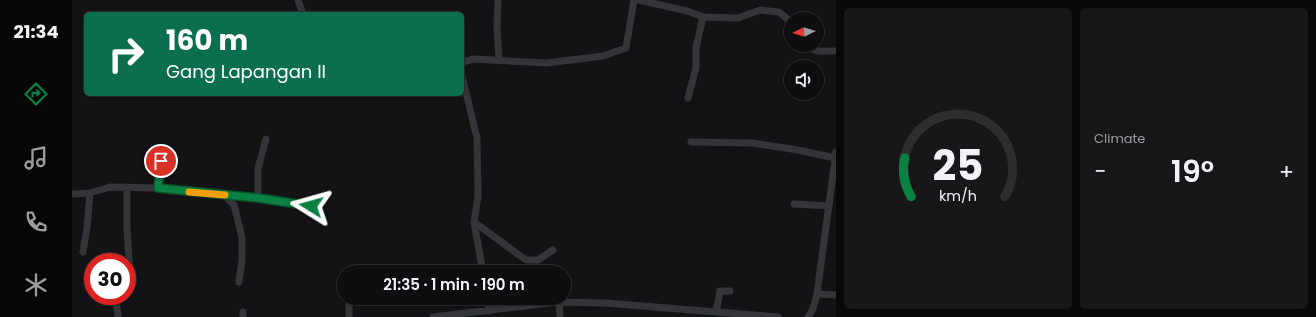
<!DOCTYPE html>
<meta charset="utf-8">
<style>
body{margin:0;font-family:Poppins,sans-serif;background:#171719;color:#f1f3f6;height:100vh;display:flex;flex-direction:column;font-size:15px;white-space:nowrap}
*{box-sizing:border-box;margin:0}
p{font-size:13px;color:#9b9c9f}
.icon{flex:none;width:22px;height:22px;fill:none;stroke:currentColor;stroke-width:2;stroke-linecap:round;stroke-linejoin:round}
.map{position:relative;flex:1;overflow:hidden}
.panel{display:flex;flex-direction:column;gap:8px;padding:8px;background:#080809;width:480px}
.panel>*{flex:none}
.hud{position:absolute;left:12px;top:12px;width:380px;height:84px;border-radius:6px;box-shadow:0 1px 3px #0004,0 0 0 1px #2e2e30;background:#0b6e4f;color:#fff;overflow:hidden}
.needle{width:26px;rotate:265deg}
.buttons{position:absolute;left:712px;top:12px;display:grid;gap:8px}
.buttons a{display:grid;place-items:center;width:40px;height:40px;border-radius:50%;background:#0e0e10;box-shadow:0 1px 3px #0004,0 0 0 1px #2e2e30;font-size:20px}
.speed{position:absolute;left:12px;top:253px;display:flex;gap:8px;font-size:20px;font-weight:700;text-align:center}
.speed>*{display:grid;place-content:center;width:52px;height:52px;border-radius:50%;background:#0e0e10;box-shadow:0 1px 3px #0004,0 0 0 1px #2e2e30;line-height:1}
.speed .limit{border:6px solid #d22;background:#fff;color:#111}
.pin{position:absolute;display:grid;place-items:center;width:34px;height:34px;color:#fff;margin:-17px;border:2px solid #fff;border-radius:50%;box-shadow:0 1px 4px #0007}
.me{position:absolute;width:44px;margin:-22px;rotate:278deg;stroke-linejoin:round;filter:drop-shadow(0 0 3px #0008)}
.turn{display:flex;align-items:center;gap:14px;height:84px;padding:0 16px;font-size:18px}
.turn .icon{width:52px;height:52px;stroke-width:2.5}
.turn b{display:block;font-size:28px;line-height:34px}
.big{font-size:30px;font-weight:600;line-height:1.1}
.panel .widget{flex:1;display:flex;flex-direction:column;justify-content:center;gap:6px;min-width:0;padding:0 14px;border-radius:6px;background:#171719}
.panel .dial{align-items:center;gap:0}
.dial svg{height:104px;overflow:visible;fill:none;stroke:#2e2e30;stroke-width:7;stroke-linecap:round;text-anchor:middle}
.dial text{fill:#f1f3f6;stroke:none}
.heat{display:flex;justify-content:space-between;align-items:center;font-size:22px;direction:ltr}
.panel .tiles{flex:1;display:grid;gap:8px;grid-template-columns:repeat(2,1fr)}
.trip{position:absolute;left:265px;top:265px;width:234px;height:40px;border-radius:20px;background:#0e0e10;box-shadow:0 1px 3px #0004,0 0 0 1px #2e2e30;font-weight:600;line-height:40px;text-align:center}
main{display:flex;flex:1;min-height:0}
.tabs{display:flex;flex-direction:column;width:72px;justify-content:space-around;align-items:center;background:#060606;color:#9b9c9f}
.tabs .icon{width:28px;height:28px}
.tabs .active{color:#0b8043}
.tabs b{font-size:18px;color:#f1f3f6}
.map>svg:first-child{display:block}
.lines{fill:none;stroke-linecap:round;stroke-linejoin:round}
.street{stroke:#34353a;stroke-width:7}
.route-casing{stroke:#07532c;stroke-width:10}
.route{stroke:#0b8043;stroke-width:7}
.slow{stroke:#f59e0b;stroke-width:7}
</style>
<main>
<nav class="tabs">
<b>21:34</b>
<svg class="icon active" aria-label="directions" viewBox="0 0 24 24"><path d="M12 3l9 9-9 9-9-9zM9 14v-3h6M13 9l2 2-2 2"/></svg>
<svg class="icon" aria-label="music" viewBox="0 0 24 24"><path d="M9 18V5l10-2v13"/><circle cx="6" cy="18" r="3"/><circle cx="16" cy="16" r="3"/></svg>
<svg class="icon" aria-label="phone" viewBox="0 0 24 24"><path d="M5 4h4l2 5-3 2q2 4 5 5l2-3 5 2v4C11 20 4 13 5 4z"/></svg>
<svg class="icon" aria-label="climate" viewBox="0 0 24 24"><path d="M12 3v18M4 7l16 10M4 17L20 7"/></svg>
</nav>
<div class="map">
<svg width="764" height="317" viewBox="0 0 764 317">
<rect width="100%" height="100%" fill="#131315"/>
<g class="lines">
<path class="street" d="M226 0 231 14
M426 0 425 27 427 60
M567 0 615 11 631 17 666 18 688 10 707 12 719 22
M734 45C740 53 755 51 764 51
M390 65 392 62 401 59 474 63 531 56 554 48 562 0
M390 76 405 138 406 196 402 222 411 272
M616 98 624 68V48L631 17
M619 142 680 143 726 150 763 158
M86 188 89 161
M0 194 18 193 38 187 86 188 186 198 239 206
M152 195 162 205 170 237V260L167 282
M186 198V168L194 139
M722 204 757 206
M402 222 454 260H466L481 250
M11 252 15 228 18 193
M55 288H59L55 229V187
M745 294 764 295
M44 296 46 317
M415 298 417 311
M487 302 488 317
M644 312 648 291H658
M171 317V312
M277 317V298
M361 317 487 302 533 303 706 317
M736 317 741 309 745 294 764 152"/>
</g>
<g class="lines">
<g class="route-casing">
<path id="route" d="M89 161 86 188 186 198 239 206"/>
</g>
<use href="#route" class="route"/>
<path class="slow" d="M117 192 153 195"/>
</g>
</svg>
<div class="buttons">
<a><svg class="needle" viewBox="-14 -14 28 28"><path d="M0-13l5 13h-10z" fill="#e53935"/><path d="M0 13l5-13h-10z" fill="#9b9c9f"/></svg></a>
<a><svg class="icon" aria-label="sound" viewBox="0 0 24 24"><path d="M4 9h4l5-4v14l-5-4H4zM17 9q2 3 0 6"/></svg></a>
</div>
<div class="speed"><div class="limit">30</div></div>
<div class="pin" style="left:89px;top:161px;background:#d93025"><svg class="icon" aria-label="arrive" viewBox="0 0 24 24"><path d="M6 21V4h12l-3 4 3 4H6"/></svg></div>
<svg class="me" style="left:239px;top:206px" viewBox="-20 -20 40 40"><path d="M0-17L14 15 0 8-14 15z" fill="#0b8043" stroke="#fff" stroke-width="4"/></svg>
<div class="trip">21:35 · 1 min · 190 m</div>
<div class="hud">
<div class="turn"><svg class="icon" aria-label="right" viewBox="0 0 24 24"><path d="M7 20v-9h11M14 6l5 5-5 5"/></svg><div><b>160 m</b>Gang Lapangan II</div></div>
</div>
</div>
<section class="panel">
<div class="tiles">
<div class="widget dial"><svg viewBox="0 0 100 80">
<path d="M14 69A42 42 0 1 1 86 69"/>
<path d="M14 69A42 42 0 0 1 9 39" stroke="#0b8043"/>
<text x="50" y="56" font-size="32" font-weight="700">25</text>
<text x="50" y="72" font-size="11">km/h</text>
</svg></div>
<div class="widget"><p>Climate</p>
<div class="heat"><a>−</a><b class="big">19°</b><a>+</a></div>
</div>
</div>
</section>
</main>
